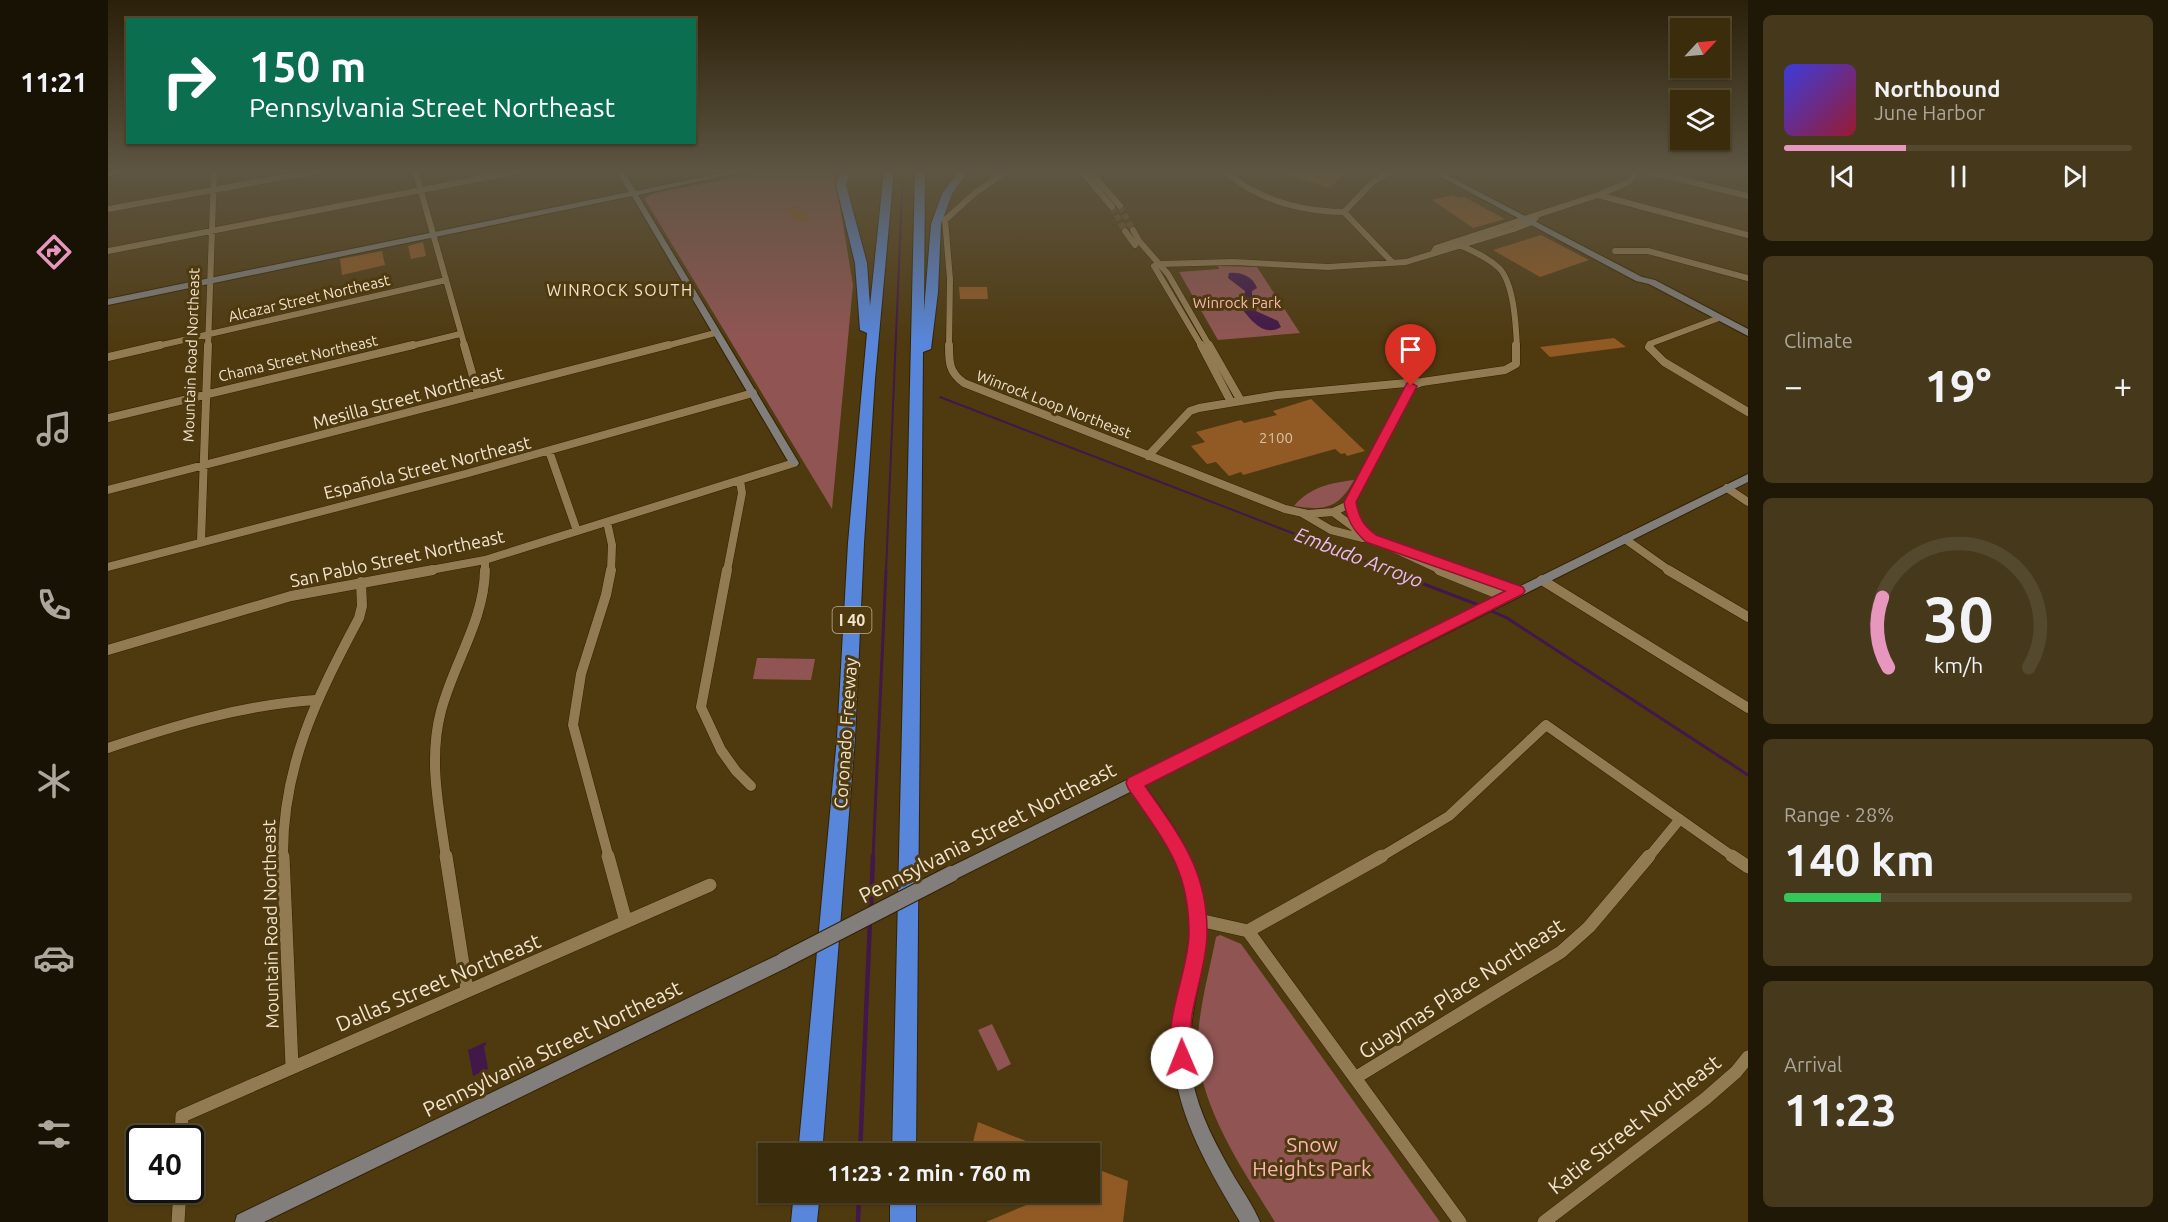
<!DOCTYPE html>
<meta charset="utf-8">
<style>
body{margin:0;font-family:Ubuntu,sans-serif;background:#46381a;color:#f1f3f6;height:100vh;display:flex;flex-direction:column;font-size:22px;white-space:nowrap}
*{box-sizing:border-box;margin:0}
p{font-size:20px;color:#aca79d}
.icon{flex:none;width:33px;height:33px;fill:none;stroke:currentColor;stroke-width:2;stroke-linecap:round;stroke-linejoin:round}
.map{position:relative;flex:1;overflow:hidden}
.panel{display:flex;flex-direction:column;gap:15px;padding:15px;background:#201807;width:420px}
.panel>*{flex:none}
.guide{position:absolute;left:18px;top:18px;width:570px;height:126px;border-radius:0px;box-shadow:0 2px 4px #0004,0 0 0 2px #54482d;background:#0b6e4f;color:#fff;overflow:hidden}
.needle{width:39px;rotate:64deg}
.tools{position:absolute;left:1562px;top:18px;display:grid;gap:12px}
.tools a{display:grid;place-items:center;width:60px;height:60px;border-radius:0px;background:#3b2c0c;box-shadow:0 2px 4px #0004,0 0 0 2px #54482d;font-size:30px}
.speed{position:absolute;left:18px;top:1125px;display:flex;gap:12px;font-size:30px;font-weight:700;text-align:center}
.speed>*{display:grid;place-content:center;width:78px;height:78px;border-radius:50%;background:#3b2c0c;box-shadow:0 2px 4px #0004,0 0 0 2px #54482d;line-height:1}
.speed .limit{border:3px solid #111;border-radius:9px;background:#fff;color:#111}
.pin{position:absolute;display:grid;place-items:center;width:51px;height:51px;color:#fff;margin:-62px -26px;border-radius:50% 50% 50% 0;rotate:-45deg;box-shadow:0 0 6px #0007}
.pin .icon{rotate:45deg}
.me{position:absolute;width:66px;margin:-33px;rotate:359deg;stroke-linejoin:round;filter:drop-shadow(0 0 4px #0008)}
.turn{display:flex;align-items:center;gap:21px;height:126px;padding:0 24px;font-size:27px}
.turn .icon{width:78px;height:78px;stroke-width:2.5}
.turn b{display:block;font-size:42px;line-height:51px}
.big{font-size:45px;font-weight:700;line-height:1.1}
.panel .card{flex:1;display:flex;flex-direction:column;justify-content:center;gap:9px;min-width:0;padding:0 21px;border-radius:9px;background:#46381a}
.panel .dial{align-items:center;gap:0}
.dial svg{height:156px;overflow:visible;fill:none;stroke:#54482d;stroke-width:7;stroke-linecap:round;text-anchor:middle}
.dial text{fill:#f1f3f6;stroke:none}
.song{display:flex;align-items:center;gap:18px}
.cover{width:72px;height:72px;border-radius:9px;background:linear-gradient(135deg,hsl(240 70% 55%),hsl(350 70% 35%))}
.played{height:6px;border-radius:3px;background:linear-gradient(90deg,#e797bd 35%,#54482d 35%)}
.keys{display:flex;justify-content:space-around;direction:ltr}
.heat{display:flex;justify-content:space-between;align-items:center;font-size:33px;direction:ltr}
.charge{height:9px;border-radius:4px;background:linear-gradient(90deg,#34c759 28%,#54482d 0)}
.trip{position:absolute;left:650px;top:1143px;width:342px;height:60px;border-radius:0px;background:#3b2c0c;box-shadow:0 2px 4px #0004,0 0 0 2px #54482d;font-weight:700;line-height:60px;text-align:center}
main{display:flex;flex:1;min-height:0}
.tabs{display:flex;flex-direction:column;width:108px;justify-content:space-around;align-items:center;background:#181205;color:#aca79d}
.tabs .icon{width:42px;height:42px}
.tabs .on{color:#e797bd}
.tabs b{font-size:27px;color:#f1f3f6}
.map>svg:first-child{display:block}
.green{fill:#905553}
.water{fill:#421749}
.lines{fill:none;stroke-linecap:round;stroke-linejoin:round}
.stream-far2{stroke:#421749;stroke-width:2}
.stream-far1{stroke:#421749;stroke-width:3}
.stream{stroke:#421749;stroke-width:4.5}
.building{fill:#915924}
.street-tunnel{stroke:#67542c;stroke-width:6;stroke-dasharray:6 3;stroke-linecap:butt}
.street-far3-casing{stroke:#312202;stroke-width:7}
.street-far2-casing{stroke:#312202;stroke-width:9}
.street-far1-casing{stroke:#312202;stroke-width:11}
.street-casing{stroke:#312202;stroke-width:14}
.secondary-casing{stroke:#312202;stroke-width:2}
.highway-casing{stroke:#312202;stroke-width:2}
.street-far3{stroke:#927b52;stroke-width:6}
.street-far2{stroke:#927b52;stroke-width:8}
.street-far1{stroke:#927b52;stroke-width:10}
.street{stroke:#927b52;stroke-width:13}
.secondary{fill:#817e7b;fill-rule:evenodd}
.highway{fill:#5886da;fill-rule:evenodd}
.secondary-bridge-casing{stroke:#312202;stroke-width:18;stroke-linecap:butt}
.secondary-bridge{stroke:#817e7b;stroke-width:16}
.route{fill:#e11d48;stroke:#92132f;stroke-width:1.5}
.labels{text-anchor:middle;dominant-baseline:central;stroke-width:6;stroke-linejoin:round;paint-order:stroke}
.far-street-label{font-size:15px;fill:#f1e4ce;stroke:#4f3a10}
.far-park-label{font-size:15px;fill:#f9b7b4;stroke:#4f3a10}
.number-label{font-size:15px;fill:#d9c1a4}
.far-neighbourhood-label{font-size:16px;letter-spacing:1.5px;fill:#f1e4ce;stroke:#4f3a10}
.shield{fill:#4f3a10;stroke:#c0b195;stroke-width:1.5}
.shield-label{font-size:16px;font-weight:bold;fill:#f1e4ce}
.street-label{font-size:18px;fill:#f1e4ce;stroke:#4f3a10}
.water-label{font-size:20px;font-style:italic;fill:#eeb8f7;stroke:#4f3a10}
.near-street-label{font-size:21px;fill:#f1e4ce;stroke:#4f3a10}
.near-park-label{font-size:21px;fill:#f9b7b4;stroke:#4f3a10}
</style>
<main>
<nav class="tabs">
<b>11:21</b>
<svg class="icon on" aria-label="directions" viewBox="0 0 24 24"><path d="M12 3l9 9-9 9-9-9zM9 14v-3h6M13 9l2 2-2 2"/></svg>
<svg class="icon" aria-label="music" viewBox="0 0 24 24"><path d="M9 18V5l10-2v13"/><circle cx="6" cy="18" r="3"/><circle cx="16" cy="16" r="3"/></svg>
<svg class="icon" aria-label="phone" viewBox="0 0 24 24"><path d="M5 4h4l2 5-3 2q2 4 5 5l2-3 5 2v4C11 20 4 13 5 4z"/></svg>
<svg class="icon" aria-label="climate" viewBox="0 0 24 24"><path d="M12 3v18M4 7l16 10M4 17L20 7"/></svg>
<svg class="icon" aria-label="car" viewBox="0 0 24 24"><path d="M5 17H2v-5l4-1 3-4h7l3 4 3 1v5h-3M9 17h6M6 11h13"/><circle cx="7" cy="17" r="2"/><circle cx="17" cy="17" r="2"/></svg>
<svg class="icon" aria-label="filters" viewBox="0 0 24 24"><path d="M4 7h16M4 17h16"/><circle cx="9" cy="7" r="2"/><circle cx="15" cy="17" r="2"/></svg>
</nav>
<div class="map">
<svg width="1640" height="1222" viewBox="0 0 1640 1222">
<rect width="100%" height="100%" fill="#4f3a10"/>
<path class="green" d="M667 170H717L727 176 745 285 724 509 536 198 547 193Z
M1110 266 1149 267 1192 333 1110 340 1071 272 1111 269Z
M1246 480C1231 508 1217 511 1186 506 1202 487 1222 483 1246 480Z
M649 658 707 659 703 680 645 679Z
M1112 935 1133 944 1332 1222H1167C1137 1173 1102 1123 1091 1065 1085 1028 1101 974 1108 937Z
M884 1024 903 1064 890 1071 870 1030Z"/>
<path class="water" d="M1121 273C1132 272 1145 276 1149 288L1144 291V303L1148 311 1170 321 1173 327C1157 337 1144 322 1135 310L1137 291 1120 278Z
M378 1042V1045L376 1046 380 1069 365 1076 360 1050Z"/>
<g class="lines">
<path class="stream-far2" d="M832 397 1283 571
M778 571 795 170"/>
<path class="stream-far1" d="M1279 570 1376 607
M1381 610 1399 618 1640 775
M765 858 778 570"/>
<path class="stream" d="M763 908 765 856
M752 1154 762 921
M750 1222 751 1192"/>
</g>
<path class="building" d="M1170 170H1240L1222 188 1170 172Z
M1345 195 1352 198 1356 197 1397 219 1365 228 1324 200Z
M690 206 702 221H687L678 210Z
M1433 235 1481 260 1432 277 1385 250Z
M315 242 318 256 303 259 300 246Z
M274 251 277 265 234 275 232 259Z
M851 287H879L880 299H852Z
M1506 338 1518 347 1442 357 1432 347Z
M1203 399 1257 451 1239 456 1237 453 1233 454 1227 449 1135 475 1133 472 1121 476 1108 462 1099 464 1083 446 1097 442 1088 432 1133 420 1136 423 1169 415 1165 411Z
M870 1122 948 1153V1154H862Z
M981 1166 1020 1181 1015 1222H878L923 1203 919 1192H981Z"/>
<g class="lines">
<path class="street-tunnel" d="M1012 206 1025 230
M1004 207 1017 231"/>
<g class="street-far3-casing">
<path id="street-far3" d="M307 170 357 347
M973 170 1004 207
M981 170 1012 206
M1115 170C1149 200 1191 211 1236 212L1285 263
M1535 170 1640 196
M0 173 16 170
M1490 195 1640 235
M0 209 215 170
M1236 212 1264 183 1285 170
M1025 230 1031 241 1060 274 1102 347
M1017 231 1027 245
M1346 242C1361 250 1379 256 1391 268 1406 283 1408 326 1409 347
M0 251 416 170
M1507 251H1540L1640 278
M1325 253 1328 248 1490 195 1521 182 1530 170
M1052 264 1125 262 1220 267 1298 262 1406 229 1424 222 1429 216
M1046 266 1094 347
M45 347 338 280
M100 347 106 170
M299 347 352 334
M554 347 607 333
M841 347 842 279 837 220 867 193 900 170
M1541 347 1544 343 1611 318"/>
</g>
<g class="street-far2-casing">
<path id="street-far2" d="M356 345 370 394
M841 345C841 363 841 372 856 383L1177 509 1200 514 1225 512 1255 534 1335 571
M1093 345 1123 402
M1101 345 1133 401
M1542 345 1541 347 1556 362 1640 412
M0 357 52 345
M0 418 305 345
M441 451 469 531
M1040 456 1082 411 1091 408 1169 395 1309 382
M1619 488 1640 502
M0 490 560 345
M1242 502 1245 518 1257 533
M1225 512 1240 505 1245 499 1303 386 1314 382 1397 370 1408 364V345
M1194 513 1223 530 1255 538
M499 522 504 545 503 571
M1517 539 1562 571
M93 541 100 345
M1299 552 1356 571
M0 567 357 474 645 393
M317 571 377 560 686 463
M377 571V560
M619 571 634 493 632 481"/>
</g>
<g class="street-far1-casing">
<path id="street-far1" d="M619 570 593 707 613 750 628 771 643 786
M1331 570 1398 597
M1352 570 1410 591
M1560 570 1640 617
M1434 580 1640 708
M0 650 183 596 325 570
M0 748C68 725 135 705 207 700
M175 858C174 766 209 697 251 618L254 606 253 582
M338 858C331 808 320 760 333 711 346 662 376 621 377 570
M501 858 465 725 473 674 498 595 503 570
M1271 858 1341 816 1438 725 1627 858
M1540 858 1572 819"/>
</g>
<g class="street-casing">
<path id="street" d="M175 856 184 1066
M338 856 359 990
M500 856 518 922
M1624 856 1640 867
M1091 920 1140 931 1352 1222
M1140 931 1274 856
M1247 1078 1453 952 1481 927 1541 856
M73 1138 74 1116 602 885
M70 1222 72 1190
M1436 1222 1597 1099 1628 1072 1640 1057"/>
</g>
<g class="secondary-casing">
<path id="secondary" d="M508 170H515L528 191 628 170H642L530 195 691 463 690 465 686 466 681 463 524 196 0 305V299L521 192Z
M1320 170H1329L1534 277 1547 280 1640 329V336L1541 284 1528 281Z
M1640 474V482L1036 785C1080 845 1107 888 1094 965 1087 1003 1077 1039 1084 1078 1091 1114 1109 1147 1127 1178 1136 1193 1146 1207 1152 1222H1132C1102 1171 1070 1119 1065 1058 1062 1028 1071 997 1077 968 1093 890 1068 852 1024 791L848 879 843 881 838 879 836 874 838 869Z
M676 952 682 954 684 960 682 966 156 1222H127L129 1215Z"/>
</g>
<g class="highway-casing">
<path id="highway" d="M732 170H742L738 185 759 263 762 306 776 170H786L767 379 756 543 747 738 714 1154H690L729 738 740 543 759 333 752 330 747 263 728 185Z
M807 170H817L816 311 823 224 834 194 851 170H861L844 194 833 224 830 292 823 349 815 352 808 1154H784Z
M873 170H888L896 174 891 177Z
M686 1192H712L709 1222H683Z
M782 1192H808V1222H782Z"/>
</g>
<use href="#street-far3" class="street-far3"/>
<use href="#street-far2" class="street-far2"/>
<use href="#street-far1" class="street-far1"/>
<use href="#street" class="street"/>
<use href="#secondary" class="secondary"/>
<use href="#highway" class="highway"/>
<g class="secondary-bridge-casing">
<path id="secondary-bridge" d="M676 960 843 874"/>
</g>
<use href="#secondary-bridge" class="secondary-bridge"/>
</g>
<linearGradient id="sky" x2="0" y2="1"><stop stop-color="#2b2009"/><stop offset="0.5" stop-color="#5d5542"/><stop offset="1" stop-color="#5d5542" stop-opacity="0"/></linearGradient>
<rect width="1640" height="341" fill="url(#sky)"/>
<path class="route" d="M1299 383H1303L1309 386 1248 502C1251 518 1255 525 1268 535L1415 587 1417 591 1415 594 1037 786C1071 835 1100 870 1099 934 1099 959 1088 991 1084 1015 1081 1031 1087 1050 1080 1065L1074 1068 1067 1065C1051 1026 1081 973 1081 933 1081 867 1055 840 1020 788L1018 783 1020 778 1397 591 1258 542C1245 530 1239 520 1236 502Z"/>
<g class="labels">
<g class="far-street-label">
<text transform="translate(201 298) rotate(-13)">Alcazar Street Northeast</text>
<text transform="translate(83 355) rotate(-88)">Mountain Road Northeast</text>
<text transform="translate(190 358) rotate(-13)">Chama Street Northeast</text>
<text transform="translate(946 404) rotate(21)">Winrock Loop Northeast</text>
</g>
<g class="far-park-label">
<text x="1129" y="302">Winrock Park</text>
</g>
<g class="number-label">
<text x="1168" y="437">2100</text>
</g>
<g class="far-neighbourhood-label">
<text x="512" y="290">WINROCK SOUTH</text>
</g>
<rect class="shield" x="724.5" y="607" width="39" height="26" rx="4.5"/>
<g class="shield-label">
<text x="744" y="620">I 40</text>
</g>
<g class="street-label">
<text transform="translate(300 397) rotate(-15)">Mesilla Street Northeast</text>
<text transform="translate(319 467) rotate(-14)">Española Street Northeast</text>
<text transform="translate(289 558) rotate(-12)">San Pablo Street Northeast</text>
<text transform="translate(737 733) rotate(-86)">Coronado Freeway</text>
<text transform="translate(162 924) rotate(-91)">Mountain Road Northeast</text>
</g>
<g class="water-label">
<text transform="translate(1251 557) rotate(21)">Embudo Arroyo</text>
</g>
<g class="near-street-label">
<text transform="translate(879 832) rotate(-27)">Pennsylvania Street Northeast</text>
<text transform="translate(330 982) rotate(-23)">Dallas Street Northeast</text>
<text transform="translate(1353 988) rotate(-33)">Guaymas Place Northeast</text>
<text transform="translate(444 1048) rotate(-26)">Pennsylvania Street Northeast</text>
<text transform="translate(1526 1124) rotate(-38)">Katie Street Northeast</text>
</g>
<g class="near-park-label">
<text x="1204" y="1144">Snow<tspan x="1204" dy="24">Heights Park</tspan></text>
</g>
</g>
</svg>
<div class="tools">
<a><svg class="needle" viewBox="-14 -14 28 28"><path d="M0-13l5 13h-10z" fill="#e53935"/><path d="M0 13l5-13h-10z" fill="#aca79d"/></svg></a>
<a><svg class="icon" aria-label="layers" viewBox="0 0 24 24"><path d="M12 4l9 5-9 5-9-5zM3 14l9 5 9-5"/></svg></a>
</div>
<div class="speed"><div class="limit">40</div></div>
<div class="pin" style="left:1303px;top:386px;background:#d93025"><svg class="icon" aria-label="arrive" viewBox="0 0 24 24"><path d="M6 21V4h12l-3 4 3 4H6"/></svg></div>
<svg class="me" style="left:1074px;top:1058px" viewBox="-20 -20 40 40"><circle r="19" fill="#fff"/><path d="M0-13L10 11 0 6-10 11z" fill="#e11d48"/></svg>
<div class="trip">11:23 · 2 min · 760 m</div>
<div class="guide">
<div class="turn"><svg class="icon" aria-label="right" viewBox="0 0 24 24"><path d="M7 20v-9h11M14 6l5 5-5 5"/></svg><div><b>150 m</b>Pennsylvania Street Northeast</div></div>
</div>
</div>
<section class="panel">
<div class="card">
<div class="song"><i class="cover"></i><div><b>Northbound</b><p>June Harbor</p></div></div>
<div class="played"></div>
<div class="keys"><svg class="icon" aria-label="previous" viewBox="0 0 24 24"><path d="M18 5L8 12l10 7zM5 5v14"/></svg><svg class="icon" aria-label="pause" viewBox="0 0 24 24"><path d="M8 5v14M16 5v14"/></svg><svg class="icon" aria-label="next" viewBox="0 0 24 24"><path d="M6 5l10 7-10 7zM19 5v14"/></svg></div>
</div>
<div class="card"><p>Climate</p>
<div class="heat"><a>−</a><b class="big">19°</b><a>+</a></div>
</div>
<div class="card dial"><svg viewBox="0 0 100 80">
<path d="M14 69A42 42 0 1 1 86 69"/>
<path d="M14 69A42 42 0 0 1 11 33" stroke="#e797bd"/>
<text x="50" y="56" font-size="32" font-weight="700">30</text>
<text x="50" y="72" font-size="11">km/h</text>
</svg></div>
<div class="card"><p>Range · 28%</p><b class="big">140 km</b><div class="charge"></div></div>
<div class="card"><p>Arrival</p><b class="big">11:23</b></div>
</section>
</main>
